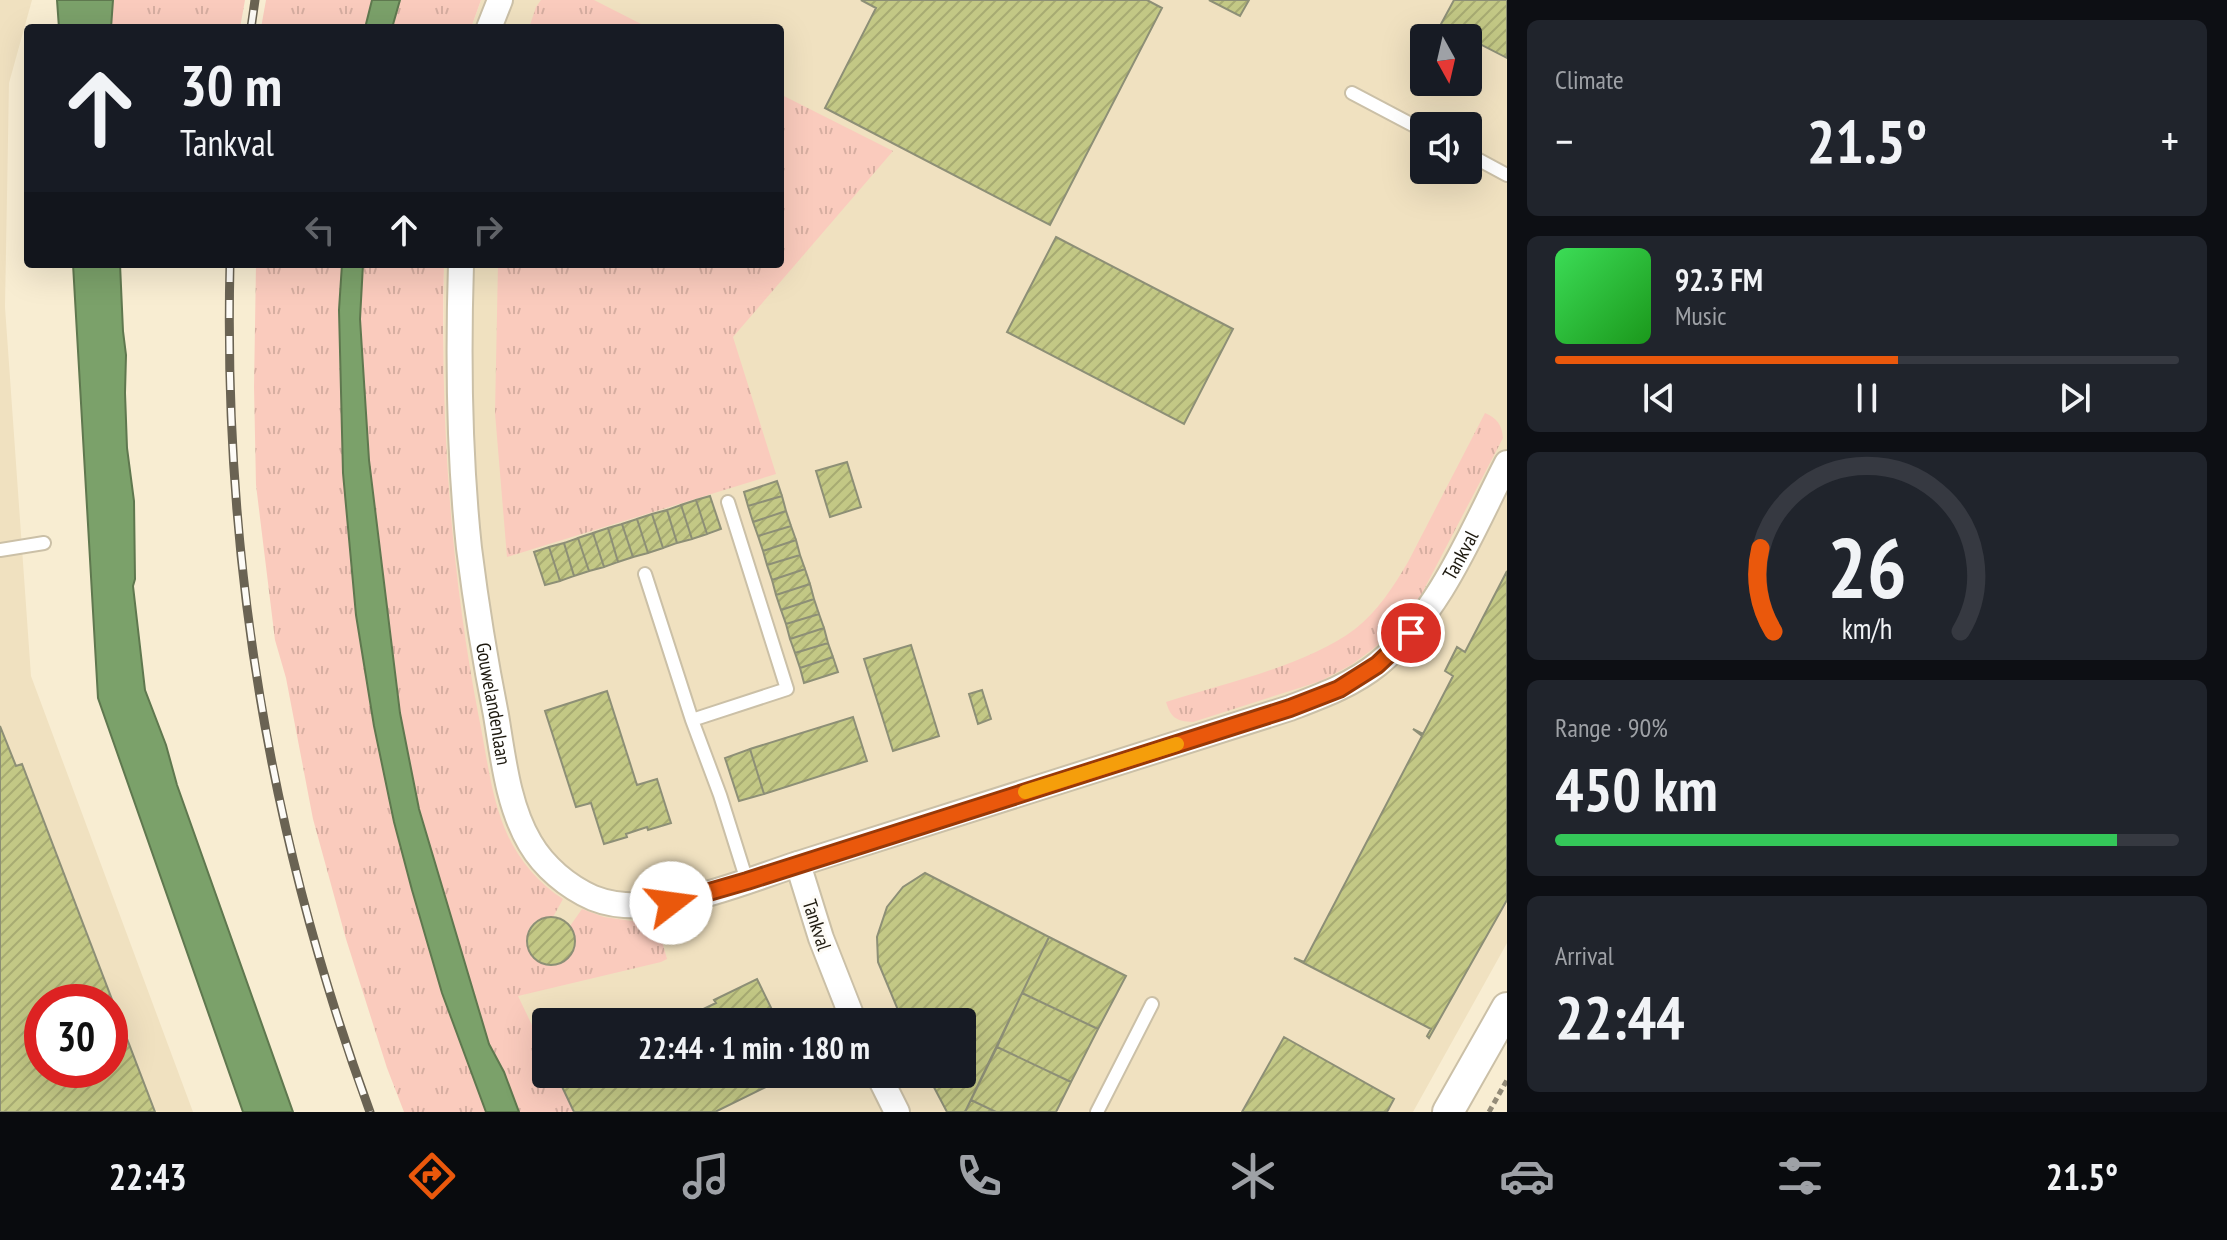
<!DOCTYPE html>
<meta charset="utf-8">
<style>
body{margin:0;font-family:"PT Sans Narrow",sans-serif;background:#20242c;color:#f1f3f6;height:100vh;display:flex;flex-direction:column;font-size:30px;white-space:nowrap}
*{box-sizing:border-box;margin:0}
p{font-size:26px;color:#9ea1a6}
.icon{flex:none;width:44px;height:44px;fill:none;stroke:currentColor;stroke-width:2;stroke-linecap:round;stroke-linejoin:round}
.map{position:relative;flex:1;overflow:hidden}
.panel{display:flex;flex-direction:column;gap:20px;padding:20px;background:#0d0f14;width:720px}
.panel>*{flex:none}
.hud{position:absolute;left:24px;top:24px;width:760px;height:244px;border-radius:8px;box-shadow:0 8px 32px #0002;background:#171b24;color:#f1f3f6;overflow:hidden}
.needle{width:52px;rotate:172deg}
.buttons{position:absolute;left:1410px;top:24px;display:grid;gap:16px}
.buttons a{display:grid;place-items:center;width:72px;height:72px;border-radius:8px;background:#171b24;box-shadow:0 8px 32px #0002;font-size:40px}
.speed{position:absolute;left:24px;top:984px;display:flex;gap:16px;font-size:40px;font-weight:700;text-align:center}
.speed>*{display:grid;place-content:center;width:104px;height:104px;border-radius:50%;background:#171b24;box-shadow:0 8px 32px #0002;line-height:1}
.speed .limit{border:12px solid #d22;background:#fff;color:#111}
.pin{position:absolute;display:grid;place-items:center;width:68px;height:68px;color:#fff;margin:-34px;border:4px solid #fff;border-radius:50%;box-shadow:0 2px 8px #0007}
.me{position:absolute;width:88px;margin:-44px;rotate:75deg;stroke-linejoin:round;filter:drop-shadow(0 0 6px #0008)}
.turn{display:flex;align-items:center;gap:28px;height:168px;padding:0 24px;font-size:36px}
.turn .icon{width:104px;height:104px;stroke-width:2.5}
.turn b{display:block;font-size:56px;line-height:68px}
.lanes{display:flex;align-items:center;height:76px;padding:0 24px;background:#0003;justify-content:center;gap:40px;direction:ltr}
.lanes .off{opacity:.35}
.big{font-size:60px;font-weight:600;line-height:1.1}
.panel .widget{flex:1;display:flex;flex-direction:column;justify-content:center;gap:12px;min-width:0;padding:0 28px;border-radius:12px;background:#20242c}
.panel .dial{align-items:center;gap:0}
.dial svg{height:208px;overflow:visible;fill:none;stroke:#363941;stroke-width:7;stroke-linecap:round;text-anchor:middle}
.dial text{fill:#f1f3f6;stroke:none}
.song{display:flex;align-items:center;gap:24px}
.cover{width:96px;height:96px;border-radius:12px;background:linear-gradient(135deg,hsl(130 70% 55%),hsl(120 70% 35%))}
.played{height:8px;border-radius:4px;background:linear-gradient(90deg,#ea580c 55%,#363941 55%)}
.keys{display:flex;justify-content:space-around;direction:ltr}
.heat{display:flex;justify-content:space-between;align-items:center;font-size:44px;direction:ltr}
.charge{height:12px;border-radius:6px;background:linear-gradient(90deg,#34c759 90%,#363941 0)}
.trip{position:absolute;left:532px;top:1008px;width:444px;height:80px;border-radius:8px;background:#171b24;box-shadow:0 8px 32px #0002;font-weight:600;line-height:80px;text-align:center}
.menu{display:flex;height:128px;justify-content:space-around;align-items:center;background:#090b0e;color:#9ea1a6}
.menu .icon{width:56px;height:56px}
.menu .current{color:#ea580c}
.menu b{font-size:36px;color:#f1f3f6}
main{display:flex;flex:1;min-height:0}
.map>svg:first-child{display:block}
.built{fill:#f0e1c0;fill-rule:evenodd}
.grass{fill:url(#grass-tufts)}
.water{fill:#7ba16a;stroke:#5f784f;stroke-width:2}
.building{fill:url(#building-hatch);stroke:#8d8f76;stroke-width:2;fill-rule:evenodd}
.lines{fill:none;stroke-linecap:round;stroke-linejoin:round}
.service-casing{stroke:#cbc0a7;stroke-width:16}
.minor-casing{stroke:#cbc0a7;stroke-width:28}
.tertiary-casing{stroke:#cbc0a7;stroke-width:34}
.path{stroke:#938b78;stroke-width:5;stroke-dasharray:6 4;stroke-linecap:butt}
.service{stroke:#fff;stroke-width:12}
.minor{stroke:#fff;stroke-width:24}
.tertiary{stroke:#fff;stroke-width:30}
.rail-casing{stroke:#6a6353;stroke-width:9}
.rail{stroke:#fdfbf6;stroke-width:6;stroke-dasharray:18;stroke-linecap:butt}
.route-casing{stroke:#983908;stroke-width:20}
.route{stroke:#ea580c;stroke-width:14}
.slow{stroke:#f59e0b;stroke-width:14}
.labels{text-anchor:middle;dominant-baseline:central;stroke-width:6;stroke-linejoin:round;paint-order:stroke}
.street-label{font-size:20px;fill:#1d190f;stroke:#fdfbf6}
</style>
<main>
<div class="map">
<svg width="1507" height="1112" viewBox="0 0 1507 1112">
<defs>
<pattern id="grass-tufts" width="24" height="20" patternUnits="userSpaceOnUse" patternTransform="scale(2)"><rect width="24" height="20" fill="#facbbd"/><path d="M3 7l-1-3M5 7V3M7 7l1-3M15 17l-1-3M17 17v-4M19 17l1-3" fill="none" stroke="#d6aea1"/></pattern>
<pattern id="building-hatch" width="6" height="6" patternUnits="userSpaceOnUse" patternTransform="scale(2)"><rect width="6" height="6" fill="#c3c885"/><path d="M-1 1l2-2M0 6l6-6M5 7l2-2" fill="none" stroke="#a7ab72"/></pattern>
</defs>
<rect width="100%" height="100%" fill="#f8edd2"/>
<path class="built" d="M0 0H32L9 83 5 307 31 676 193 1112H0ZM42 1002H110V1070H42Z
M481 0H1507V943L1413 1112H574L556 1074H962V1022H546V1054L517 996 461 612 453 547 446 469 443 393 444 264H780V28H471ZM1424 38H1468V82H1424ZM1424 126H1468V170H1424Z"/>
<path class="grass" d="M113 0H245L240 28H111Z
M266 0H372L365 28H261Z
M400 0H481L471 28H392Z
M541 0H594L649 28H529L536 7Z
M780 94 893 151 733 337 776 474 507 557 495 413 498 264H780Z
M256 264H342L339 310 343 473 356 615 374 726 394 822 412 890 442 993 486 1112H404L387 1068 346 939 313 819 286 678 275 640 256 485 254 387Z
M363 264H444C440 417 450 568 479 718 487 756 491 800 508 836 520 861 539 884 563 899L553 917C501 917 539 992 569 956 577 947 576 936 570 926L582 909 604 917 653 924 660 934 667 959 661 962 518 996 546 1054V1074H556L574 1112H519L504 1072 489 1044 419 809 400 713 369 460 360 319Z
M1485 413C1497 418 1502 425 1503 438L1420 597 1396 628 1373 649 1351 665 1321 681 1193 722C1176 721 1171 718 1166 702 1223 684 1308 665 1355 629 1377 612 1394 586 1408 562Z"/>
<path class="water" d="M57 0H113L111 28H59Z
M372 0H400L392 28H365Z
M73 264H120L123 331 126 355 125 393 127 448 134 501 135 579 133 586 145 690 166 745 177 785 293 1112H243L98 698Z
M342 264H363L360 319 369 460 400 713 419 809 489 1044 504 1072 519 1112H486L442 993 412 890 394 822 374 726 356 615 343 473 339 310Z"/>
<path class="building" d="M861 0H1147L1162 8 1050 225 825 108 876 8Z
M1209 0H1249L1240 16Z
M1454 0H1507V58L1441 24Z
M1056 237 1233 329 1184 424 1007 332Z
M847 462 861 507 830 517 816 471Z
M777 481 782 496 748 506 744 492Z
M710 496 721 529 707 534 696 500Z
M782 496 786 511 753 522 748 506Z
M696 500 707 534 692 539 681 505Z
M681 505 692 539 677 543 667 510Z
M667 510 677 543 663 548 652 514Z
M786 511 791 526 758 536 753 522Z
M652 514 663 548 648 553 637 519Z
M637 519 648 553 633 557 622 524Z
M622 524 633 557 618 562 608 528Z
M791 526 796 540 763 551 758 536Z
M608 528 618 562 604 567 593 533Z
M593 533 604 567 589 571 578 538Z
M578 538 589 571 574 576 564 543Z
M796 540 800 555 767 565 763 551Z
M564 543 574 576 560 581 549 547Z
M549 547 560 581 545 585 534 552Z
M800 555 805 569 772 580 767 565Z
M805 569 810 584 776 595 772 580Z
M1507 571V900L1429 1038 1427 1036 1431 1029 1294 958 1304 962 1422 736 1413 729 1423 734 1453 676 1445 671 1457 647 1465 652Z
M810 584 814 599 781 610 776 595Z
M814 599 819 614 786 624 781 610Z
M819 614 824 628 790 639 786 624Z
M824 628 828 643 795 653 790 639Z
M828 643 833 657 800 668 795 653Z
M911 645 939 736 893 751 864 659Z
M833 657 838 672 804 683 800 668Z
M982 690 991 719 978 724 969 694Z
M607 691 637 785 657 779 671 823 648 830 647 827 626 834 627 837 604 844 591 803 576 807 545 711Z
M853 717 867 761 764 794 750 749Z
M0 726 16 766 22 764 155 1112H0ZM42 1002H110V1070H42Z
M750 749 764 794 739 801 725 758Z
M925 873 1049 937 965 1112H947L927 1074H962V1022H903L878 962 877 937 887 907 903 887Z
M527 941a24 24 0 1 1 48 0a24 24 0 1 1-48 0Z
M1049 937 1126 976 1098 1029 1022 993Z
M757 979 778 1022H676L716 1003 714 1000Z
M1022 993 1098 1029 1071 1082 997 1047Z
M1284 1037 1394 1099 1387 1112H1242Z
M997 1047 1071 1082 1056 1112H996L971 1100Z
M556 1074H767L772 1084 715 1112H574Z
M971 1100 996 1112H965Z"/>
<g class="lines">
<g class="service-casing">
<path id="service" d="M1352 93 1424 131
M1468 154 1507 175
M0 550 44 543
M645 574 692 720 720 795 747 881
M692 720 787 689 728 502
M1097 1112 1152 1004"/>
</g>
<g class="minor-casing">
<g id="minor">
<path d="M489 28 500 0"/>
<path id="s1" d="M461 264C458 358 459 454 469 548 476 604 485 660 496 715 503 757 508 806 530 843 544 867 568 887 593 898 653 922 739 883 798 864"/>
<path id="s2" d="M854 1022 821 938 798 864 1290 708C1321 696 1352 685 1378 664 1440 613 1471 533 1507 463"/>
<path d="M878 1074 897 1112"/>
</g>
</g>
<g class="tertiary-casing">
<path id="tertiary" d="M1448 1112 1507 1008"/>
</g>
<path class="path" d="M1489 1112 1507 1080"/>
<use href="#service" class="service"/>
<use href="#minor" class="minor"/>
<use href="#tertiary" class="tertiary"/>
<g class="rail-casing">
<path id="rail" d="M251 28 255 0
M230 264C223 554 270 840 370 1112"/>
</g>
<use href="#rail" class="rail"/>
</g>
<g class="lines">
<g class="route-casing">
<path id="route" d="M671 903 747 881 1290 708 1339 689 1377 665 1411 633"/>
</g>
<use href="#route" class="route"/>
<path class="slow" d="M1025 792 1177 744"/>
</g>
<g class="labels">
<g class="street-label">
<text stroke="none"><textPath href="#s2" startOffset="920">Tankval</textPath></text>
<text stroke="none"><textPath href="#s1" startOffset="442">Gouwelandenlaan</textPath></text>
<text transform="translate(817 925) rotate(72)">Tankval</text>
</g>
</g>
</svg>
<div class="buttons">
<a><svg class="needle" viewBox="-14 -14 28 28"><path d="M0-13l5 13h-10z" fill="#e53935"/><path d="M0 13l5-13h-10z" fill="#9ea1a6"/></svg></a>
<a><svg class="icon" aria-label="sound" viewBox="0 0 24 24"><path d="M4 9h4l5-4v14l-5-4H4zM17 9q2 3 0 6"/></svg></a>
</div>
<div class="speed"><div class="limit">30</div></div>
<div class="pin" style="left:1411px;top:633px;background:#d93025"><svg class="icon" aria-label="arrive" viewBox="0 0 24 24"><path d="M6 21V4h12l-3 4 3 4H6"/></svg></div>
<svg class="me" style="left:671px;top:903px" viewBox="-20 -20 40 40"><circle r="19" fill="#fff"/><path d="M0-13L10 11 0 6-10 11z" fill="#ea580c"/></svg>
<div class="trip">22:44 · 1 min · 180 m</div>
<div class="hud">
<div class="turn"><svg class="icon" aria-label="ahead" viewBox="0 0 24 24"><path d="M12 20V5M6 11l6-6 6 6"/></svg><div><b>30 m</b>Tankval</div></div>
<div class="lanes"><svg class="icon off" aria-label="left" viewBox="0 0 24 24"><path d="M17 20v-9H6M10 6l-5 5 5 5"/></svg><svg class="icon" aria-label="ahead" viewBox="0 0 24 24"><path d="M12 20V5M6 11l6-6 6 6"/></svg><svg class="icon off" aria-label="right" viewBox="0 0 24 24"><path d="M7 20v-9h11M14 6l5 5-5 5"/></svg></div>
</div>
</div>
<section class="panel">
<div class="widget"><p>Climate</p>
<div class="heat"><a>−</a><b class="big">21.5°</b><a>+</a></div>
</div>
<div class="widget">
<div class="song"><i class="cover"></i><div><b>92.3 FM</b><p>Music</p></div></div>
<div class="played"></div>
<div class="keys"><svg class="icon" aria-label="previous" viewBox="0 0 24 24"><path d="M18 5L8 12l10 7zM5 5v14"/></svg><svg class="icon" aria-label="pause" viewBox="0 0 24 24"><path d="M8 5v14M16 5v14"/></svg><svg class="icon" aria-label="next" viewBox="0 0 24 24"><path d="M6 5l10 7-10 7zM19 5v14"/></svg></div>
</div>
<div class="widget dial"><svg viewBox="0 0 100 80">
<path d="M14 69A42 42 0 1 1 86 69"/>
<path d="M14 69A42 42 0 0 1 9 37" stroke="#ea580c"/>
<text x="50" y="56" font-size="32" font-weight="700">26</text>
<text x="50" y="72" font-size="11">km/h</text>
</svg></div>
<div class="widget"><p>Range · 90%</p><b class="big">450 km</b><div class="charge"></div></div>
<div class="widget"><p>Arrival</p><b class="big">22:44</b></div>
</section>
</main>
<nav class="menu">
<b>22:43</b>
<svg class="icon current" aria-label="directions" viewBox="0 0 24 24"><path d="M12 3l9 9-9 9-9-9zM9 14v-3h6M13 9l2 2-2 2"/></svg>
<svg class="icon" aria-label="music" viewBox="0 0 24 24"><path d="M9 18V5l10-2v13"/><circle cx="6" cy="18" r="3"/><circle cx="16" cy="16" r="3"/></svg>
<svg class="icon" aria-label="phone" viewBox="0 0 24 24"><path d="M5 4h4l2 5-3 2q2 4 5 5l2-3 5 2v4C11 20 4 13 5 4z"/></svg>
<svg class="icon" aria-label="climate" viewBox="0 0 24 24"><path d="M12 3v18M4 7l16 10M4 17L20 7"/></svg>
<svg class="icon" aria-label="car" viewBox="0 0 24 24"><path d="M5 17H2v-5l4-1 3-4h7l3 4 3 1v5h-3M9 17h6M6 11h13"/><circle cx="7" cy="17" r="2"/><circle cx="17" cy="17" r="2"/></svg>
<svg class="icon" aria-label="filters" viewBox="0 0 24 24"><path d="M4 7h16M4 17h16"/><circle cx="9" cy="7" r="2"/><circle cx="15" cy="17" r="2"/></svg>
<b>21.5°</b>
</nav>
